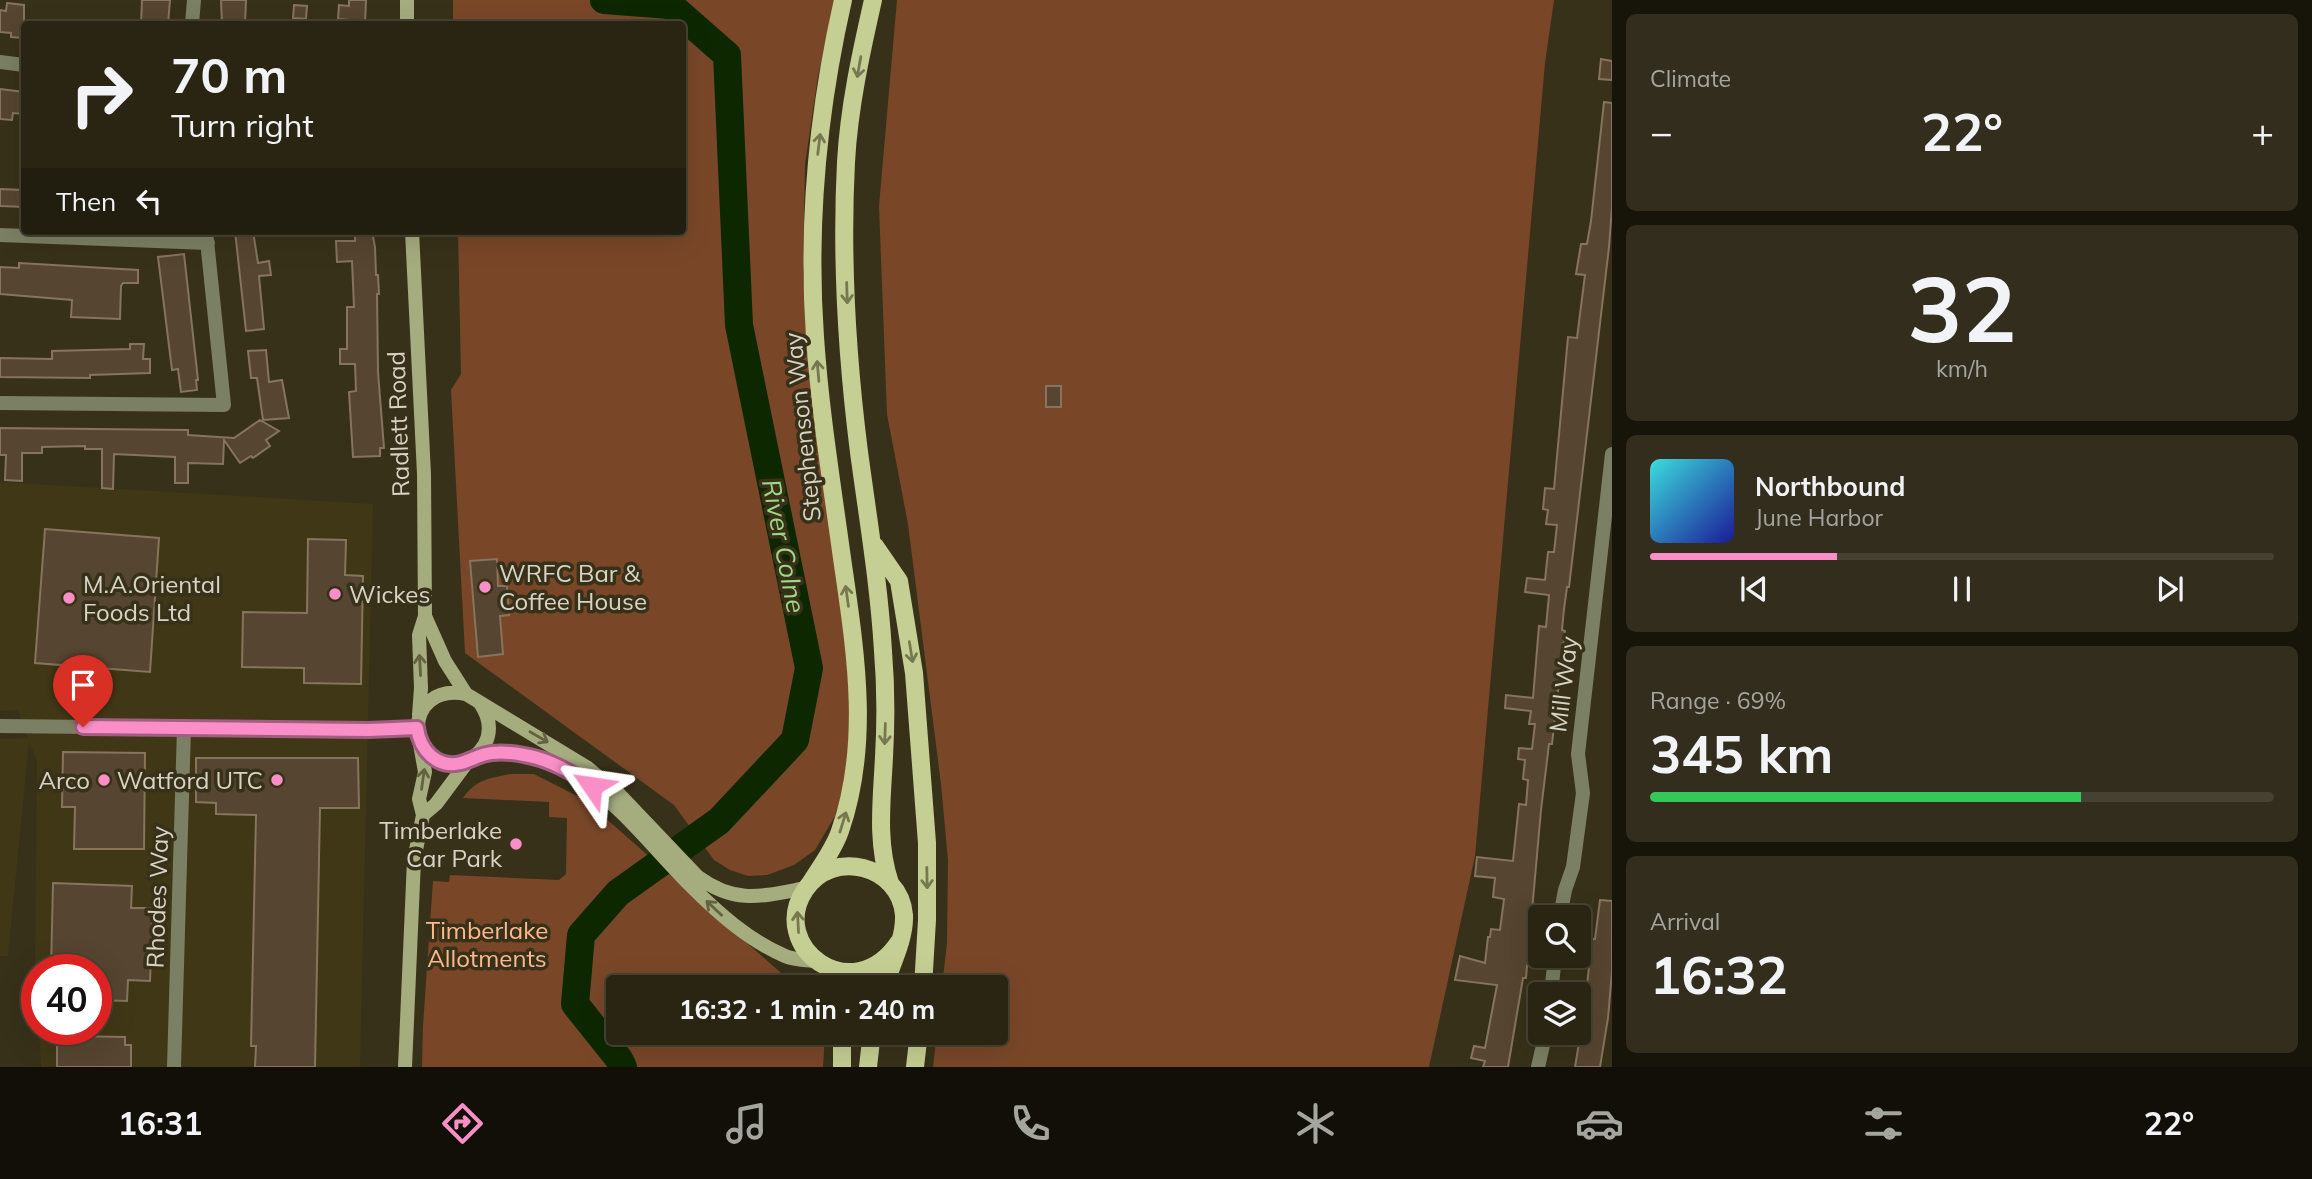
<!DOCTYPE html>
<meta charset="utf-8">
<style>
body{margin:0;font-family:Mulish,sans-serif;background:#322d1c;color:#f1f3f6;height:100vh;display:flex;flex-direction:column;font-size:26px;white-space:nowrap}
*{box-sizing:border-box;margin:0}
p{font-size:23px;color:#a5a5a0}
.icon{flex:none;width:38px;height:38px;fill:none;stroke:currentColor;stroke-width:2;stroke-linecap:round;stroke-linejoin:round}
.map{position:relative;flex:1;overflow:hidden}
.sheet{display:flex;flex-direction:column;gap:14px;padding:14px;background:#17140a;width:700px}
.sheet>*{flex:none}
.guide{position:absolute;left:21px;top:21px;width:665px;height:214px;border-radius:7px;box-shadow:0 7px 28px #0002,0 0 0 2px #464233;background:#2a2513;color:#f1f3f6;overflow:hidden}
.tools{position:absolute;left:1528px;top:905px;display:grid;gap:14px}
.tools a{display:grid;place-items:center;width:63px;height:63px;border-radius:7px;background:#2a2513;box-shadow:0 7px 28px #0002,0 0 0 2px #464233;font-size:35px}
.speed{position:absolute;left:21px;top:954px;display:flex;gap:14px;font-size:35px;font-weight:700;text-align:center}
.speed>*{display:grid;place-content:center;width:91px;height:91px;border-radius:50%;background:#2a2513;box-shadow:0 7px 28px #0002,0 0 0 2px #464233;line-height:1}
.speed .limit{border:10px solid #d22;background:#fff;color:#111}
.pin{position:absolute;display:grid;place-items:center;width:60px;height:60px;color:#fff;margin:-72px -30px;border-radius:50% 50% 50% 0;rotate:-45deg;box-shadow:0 0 7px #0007}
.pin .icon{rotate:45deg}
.me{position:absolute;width:77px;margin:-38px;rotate:302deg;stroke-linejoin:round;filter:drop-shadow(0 0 5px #0008)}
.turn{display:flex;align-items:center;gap:24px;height:147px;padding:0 35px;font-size:32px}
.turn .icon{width:91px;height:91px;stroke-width:2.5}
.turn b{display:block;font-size:49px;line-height:60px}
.then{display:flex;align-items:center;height:66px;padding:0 35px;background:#0003;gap:14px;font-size:26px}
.big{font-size:52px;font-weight:700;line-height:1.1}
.sheet .card{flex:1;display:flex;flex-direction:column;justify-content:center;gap:10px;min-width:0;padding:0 24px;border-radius:10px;background:#322d1c}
.sheet .dial{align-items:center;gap:0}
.dial b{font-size:91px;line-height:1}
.song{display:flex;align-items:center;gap:21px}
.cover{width:84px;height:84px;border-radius:10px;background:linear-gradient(135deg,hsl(180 70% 55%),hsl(240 70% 35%))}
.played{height:7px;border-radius:4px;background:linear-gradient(90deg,#fa8fc7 30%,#464233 30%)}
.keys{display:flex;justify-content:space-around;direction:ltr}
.heat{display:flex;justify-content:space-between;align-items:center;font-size:38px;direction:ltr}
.charge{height:10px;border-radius:5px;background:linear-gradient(90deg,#34c759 69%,#464233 0)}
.trip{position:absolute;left:606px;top:975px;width:402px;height:70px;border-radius:7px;background:#2a2513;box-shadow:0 7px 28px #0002,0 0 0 2px #464233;font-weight:700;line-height:70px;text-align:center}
.dock{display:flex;height:112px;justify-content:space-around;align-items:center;background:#110f08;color:#a5a5a0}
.dock .icon{width:49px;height:49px}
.dock .on{color:#fa8fc7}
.dock b{font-size:32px;color:#f1f3f6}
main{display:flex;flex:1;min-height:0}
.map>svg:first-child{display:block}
.built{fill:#403716}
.green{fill:#794728}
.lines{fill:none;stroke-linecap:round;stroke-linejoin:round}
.river{stroke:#0d2800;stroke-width:28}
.building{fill:#564530;stroke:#86745d;stroke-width:2}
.street{stroke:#7b8064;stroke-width:14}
.secondary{stroke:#a5ac7e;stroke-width:14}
.primary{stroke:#c5ce93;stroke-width:18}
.oneway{stroke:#777850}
.oneway2{stroke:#646241}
.route-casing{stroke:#a25d81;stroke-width:18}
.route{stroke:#fa8fc7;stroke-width:12}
.poi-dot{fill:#fa8fc7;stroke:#383119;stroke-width:2.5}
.labels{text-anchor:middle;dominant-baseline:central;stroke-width:7;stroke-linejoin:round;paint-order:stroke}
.street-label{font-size:24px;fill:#d7d3c5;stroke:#383119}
.poi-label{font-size:24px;fill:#d7d3c5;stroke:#383119;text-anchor:start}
.park-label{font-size:24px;fill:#feb88e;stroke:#383119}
.water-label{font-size:26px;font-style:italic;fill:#9fd786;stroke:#383119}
</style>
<main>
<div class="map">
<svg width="1612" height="1067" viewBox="0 0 1612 1067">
<rect width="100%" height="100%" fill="#383119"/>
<path class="built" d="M0 482 373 504 360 1067H41L39 1029H96V970H37V996L35 966 37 762 29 741 8 956H0V739L28 738 18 710 0 711Z"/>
<path class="green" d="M453 0H835L818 76 805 164 803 273 813 401 849 654 853 706 847 774 835 816 815 850 794 865 767 875 748 876 730 870 714 860 674 805 465 653 451 390 461 374 458 231H682V24H453Z
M897 0H1554L1545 63 1475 856 1429 1067H933L937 1033 996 1032V987H942L947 943 948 860 941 784 908 524 887 414 879 206Z
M510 774H534L585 800 797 987H618V1032H823L825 1036 823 1067H422L423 1026 433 881 449 882 450 875 559 880 566 874 567 818 549 817V802L463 798C475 780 490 778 510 774Z"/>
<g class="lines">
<path class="river" d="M604 0 670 5 727 55 739 325 809 668 795 740 719 821 618 893 581 935 575 1004 619 1059 623 1067"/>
</g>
<path class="building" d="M142 0H170L168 24H141Z
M221 0H246L245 24H222Z
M349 0H366L365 24H348L349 20 338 19 339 5 349 6Z
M7 3 24 5V38L11 37V33L0 32V10L6 11Z
M294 5 307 6 306 19 293 18Z
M1601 59 1612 61V80L1599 79Z
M0 89 24 92V114L13 113 12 120 0 119Z
M1604 102 1612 103V207L1609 247 1569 587H1567L1564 609 1562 630 1565 631 1552 744H1549L1541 810 1526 978H1523L1508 1067H1483L1485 1061 1471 1058 1474 1046 1485 1048 1497 985 1455 980 1460 956 1485 963 1488 937H1490L1491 929 1500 930 1504 899 1493 897 1495 878 1475 876 1477 857 1513 861 1519 804 1526 805 1528 780 1523 779 1525 760 1518 759 1519 748 1532 749 1535 724H1529L1531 711 1505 708 1506 695 1533 698 1539 626 1546 627 1549 595 1525 592 1527 578 1545 580 1548 552H1554L1557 525 1546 524 1548 510 1543 509 1544 499 1545 488 1554 489 1568 337 1577 338 1585 275 1576 274 1581 244H1587L1591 221Z
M0 189 24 190V207L0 206Z
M235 231H253L258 263 269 261 271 275 259 276 264 329 246 331Z
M355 231H372L375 247 376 275H378L379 294H377L378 372 384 448H380V456L353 457 349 392 356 391 355 364H340V349H347V307H354L352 261 337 262 336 241H355Z
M184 254 198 380H196L197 390 181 392 178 369 172 370 158 257Z
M19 263 138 270V283H123L121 286 120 319 71 317 72 300 0 294V267L19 268Z
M130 344H144L143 359H150V373L90 375V378L0 377V358L52 359V351L130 349Z
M266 350 269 382 282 380 289 418 263 420 257 378H251L248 351Z
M1046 386H1061V407H1046Z
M260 420 279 431 266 440 270 446 253 458 251 456 240 463 224 440 223 464 188 463V483H175V457L114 454 113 489 102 488V449H85V446L42 447V453H22V481L5 480 6 455H0V428L188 430V435L234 438Z
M45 529 159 538 150 672 35 663Z
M308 539 346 540 345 575 363 576 361 684 304 683V668L242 667 243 612 307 613Z
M497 559 498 586H507L509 615 500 616 503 654 478 657 470 561Z
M63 752 145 753 144 849H74L75 807H62Z
M196 758H358L359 808H320L315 1067H255L256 1046H251L256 815 216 814V803L196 802Z
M53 883 132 886 131 908H153L150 981 128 980 127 1001 96 1000V970H51Z
M1600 900 1612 901V972L1608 1018 1600 1067H1575L1584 1013 1592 939H1595Z
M69 1036 125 1037V1045H131V1067H57V1043H69Z"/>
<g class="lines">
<path class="street" d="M192 24 194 0
M0 62 24 65
M0 235 208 243
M0 403 224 405 206 231
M0 726 368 730 417 728
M1560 917 1565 890 1573 867 1583 793 1578 754 1612 454
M1551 994 1555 956
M174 1067 184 728
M1538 1067 1546 1032"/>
<path class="secondary" d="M407 24V0
M412 231 424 474 425 616 419 635 421 688 419 715
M425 616 445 661 466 694
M480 703C489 716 492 730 485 744 479 754 471 761 459 763 406 773 400 682 466 694L588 768 619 794 698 877C736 905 763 896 806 888
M476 756C573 736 631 826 690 885 718 913 748 940 785 956 794 960 806 960 816 961
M423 815 436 804 468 761
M405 1067 414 860 423 815 419 799 425 772 420 744"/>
<path class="primary" d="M873 0C861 53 849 107 846 162 841 258 847 357 859 452 868 519 879 584 883 651 886 687 886 722 884 757 882 799 876 842 890 883
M875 546 899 581 914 673 927 843V920L923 987
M811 882C821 866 834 849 840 831 871 742 855 649 842 558 832 485 820 411 815 337 807 224 818 110 843 0
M884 987C891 965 905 939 904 915 900 865 832 848 805 890 767 947 853 1011 899 942
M842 1032V1067
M868 1067 872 1032
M915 1067 919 1032"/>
</g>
<defs><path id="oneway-shaft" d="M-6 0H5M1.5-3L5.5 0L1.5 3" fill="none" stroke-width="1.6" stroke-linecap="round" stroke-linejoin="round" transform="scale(1.75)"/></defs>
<g class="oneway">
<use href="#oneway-shaft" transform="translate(859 67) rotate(100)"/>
<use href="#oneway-shaft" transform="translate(819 144) rotate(-83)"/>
<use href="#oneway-shaft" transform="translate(847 293) rotate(88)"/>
<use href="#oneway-shaft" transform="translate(818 371) rotate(-95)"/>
<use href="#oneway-shaft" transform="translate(847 596) rotate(-98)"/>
<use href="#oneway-shaft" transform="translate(911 652) rotate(81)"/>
<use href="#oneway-shaft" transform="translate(885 734) rotate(92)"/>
<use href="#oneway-shaft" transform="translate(843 822) rotate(-73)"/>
<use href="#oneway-shaft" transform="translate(927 878) rotate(89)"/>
<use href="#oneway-shaft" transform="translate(798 922) rotate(-93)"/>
</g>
<g class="oneway2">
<use href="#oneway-shaft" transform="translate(420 665) rotate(-93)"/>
<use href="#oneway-shaft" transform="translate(539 737) rotate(30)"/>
<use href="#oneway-shaft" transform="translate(423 779) rotate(-82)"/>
<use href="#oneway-shaft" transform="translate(714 908) rotate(-137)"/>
</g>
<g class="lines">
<g class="route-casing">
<path id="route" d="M83 727 368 730 417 728C420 750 437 769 461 763 472 760 480 754 492 753 502 752 514 753 524 755 549 759 571 772 592 786"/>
</g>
<use href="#route" class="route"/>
</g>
<g class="poi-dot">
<circle cx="485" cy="587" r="7"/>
<circle cx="335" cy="594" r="7"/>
<circle cx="69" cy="598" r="7"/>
<circle cx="104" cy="780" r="7"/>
<circle cx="277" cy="780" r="7"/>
<circle cx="516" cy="844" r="7"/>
</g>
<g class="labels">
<g class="street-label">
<text transform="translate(398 424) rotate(-92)">Radlett Road</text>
<text transform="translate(802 427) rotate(-96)">Stephenson Way</text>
<text transform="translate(1563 684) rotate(-83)">Mill Way</text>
<text transform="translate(157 897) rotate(-88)">Rhodes Way</text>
</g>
<g class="poi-label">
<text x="499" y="573">WRFC Bar &amp;<tspan x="499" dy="28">Coffee House</tspan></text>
<text x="83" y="584">M.A.Oriental<tspan x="83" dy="28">Foods Ltd</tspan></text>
<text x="349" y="594">Wickes</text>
<text x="90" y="780" text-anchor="end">Arco</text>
<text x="263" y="780" text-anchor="end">Watford UTC</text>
<text x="502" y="830" text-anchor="end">Timberlake<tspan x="502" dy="28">Car Park</tspan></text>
</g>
<g class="park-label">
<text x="487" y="930">Timberlake<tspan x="487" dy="28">Allotments</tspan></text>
</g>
<g class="water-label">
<text transform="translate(784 546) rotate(79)">River Colne</text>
</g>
</g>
</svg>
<div class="tools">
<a><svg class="icon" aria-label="search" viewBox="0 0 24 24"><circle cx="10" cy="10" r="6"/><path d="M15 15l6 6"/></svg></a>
<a><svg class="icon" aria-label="layers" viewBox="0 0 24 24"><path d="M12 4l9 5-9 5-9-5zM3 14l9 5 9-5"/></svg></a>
</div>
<div class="speed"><div class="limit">40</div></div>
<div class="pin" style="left:83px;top:727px;background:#d93025"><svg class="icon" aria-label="arrive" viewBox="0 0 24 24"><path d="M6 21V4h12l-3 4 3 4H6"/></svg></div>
<svg class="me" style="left:592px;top:786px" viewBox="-20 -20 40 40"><path d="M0-17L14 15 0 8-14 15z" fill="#fa8fc7" stroke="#fff" stroke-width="4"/></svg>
<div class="trip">16:32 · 1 min · 240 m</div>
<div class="guide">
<div class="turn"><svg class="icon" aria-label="right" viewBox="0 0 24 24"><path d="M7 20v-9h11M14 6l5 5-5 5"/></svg><div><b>70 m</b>Turn right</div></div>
<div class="then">Then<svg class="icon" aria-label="left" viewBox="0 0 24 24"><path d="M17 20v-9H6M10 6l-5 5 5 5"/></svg></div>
</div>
</div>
<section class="sheet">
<div class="card"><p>Climate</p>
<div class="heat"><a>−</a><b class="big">22°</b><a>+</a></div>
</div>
<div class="card dial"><b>32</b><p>km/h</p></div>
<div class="card">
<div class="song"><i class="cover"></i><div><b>Northbound</b><p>June Harbor</p></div></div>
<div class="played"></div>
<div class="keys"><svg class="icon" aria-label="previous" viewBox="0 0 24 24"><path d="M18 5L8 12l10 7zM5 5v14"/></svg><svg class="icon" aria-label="pause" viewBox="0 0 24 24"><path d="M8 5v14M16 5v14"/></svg><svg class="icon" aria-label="next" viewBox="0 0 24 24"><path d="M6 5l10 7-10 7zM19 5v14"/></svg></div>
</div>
<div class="card"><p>Range · 69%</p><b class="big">345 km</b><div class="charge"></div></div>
<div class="card"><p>Arrival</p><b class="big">16:32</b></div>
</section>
</main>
<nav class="dock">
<b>16:31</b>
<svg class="icon on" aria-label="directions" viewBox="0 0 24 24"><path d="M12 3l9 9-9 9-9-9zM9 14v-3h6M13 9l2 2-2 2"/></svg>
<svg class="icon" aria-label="music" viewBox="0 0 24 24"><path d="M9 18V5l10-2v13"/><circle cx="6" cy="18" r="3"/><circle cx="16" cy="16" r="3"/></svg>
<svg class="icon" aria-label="phone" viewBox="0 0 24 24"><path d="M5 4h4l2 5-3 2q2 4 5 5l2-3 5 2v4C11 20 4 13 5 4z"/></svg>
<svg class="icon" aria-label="climate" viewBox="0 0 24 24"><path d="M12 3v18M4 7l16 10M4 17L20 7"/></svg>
<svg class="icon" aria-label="car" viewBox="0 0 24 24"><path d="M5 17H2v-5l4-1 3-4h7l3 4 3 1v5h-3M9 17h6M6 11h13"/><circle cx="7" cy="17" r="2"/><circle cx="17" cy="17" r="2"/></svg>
<svg class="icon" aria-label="filters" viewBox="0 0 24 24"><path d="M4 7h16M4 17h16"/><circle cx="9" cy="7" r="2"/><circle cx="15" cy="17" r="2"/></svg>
<b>22°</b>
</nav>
